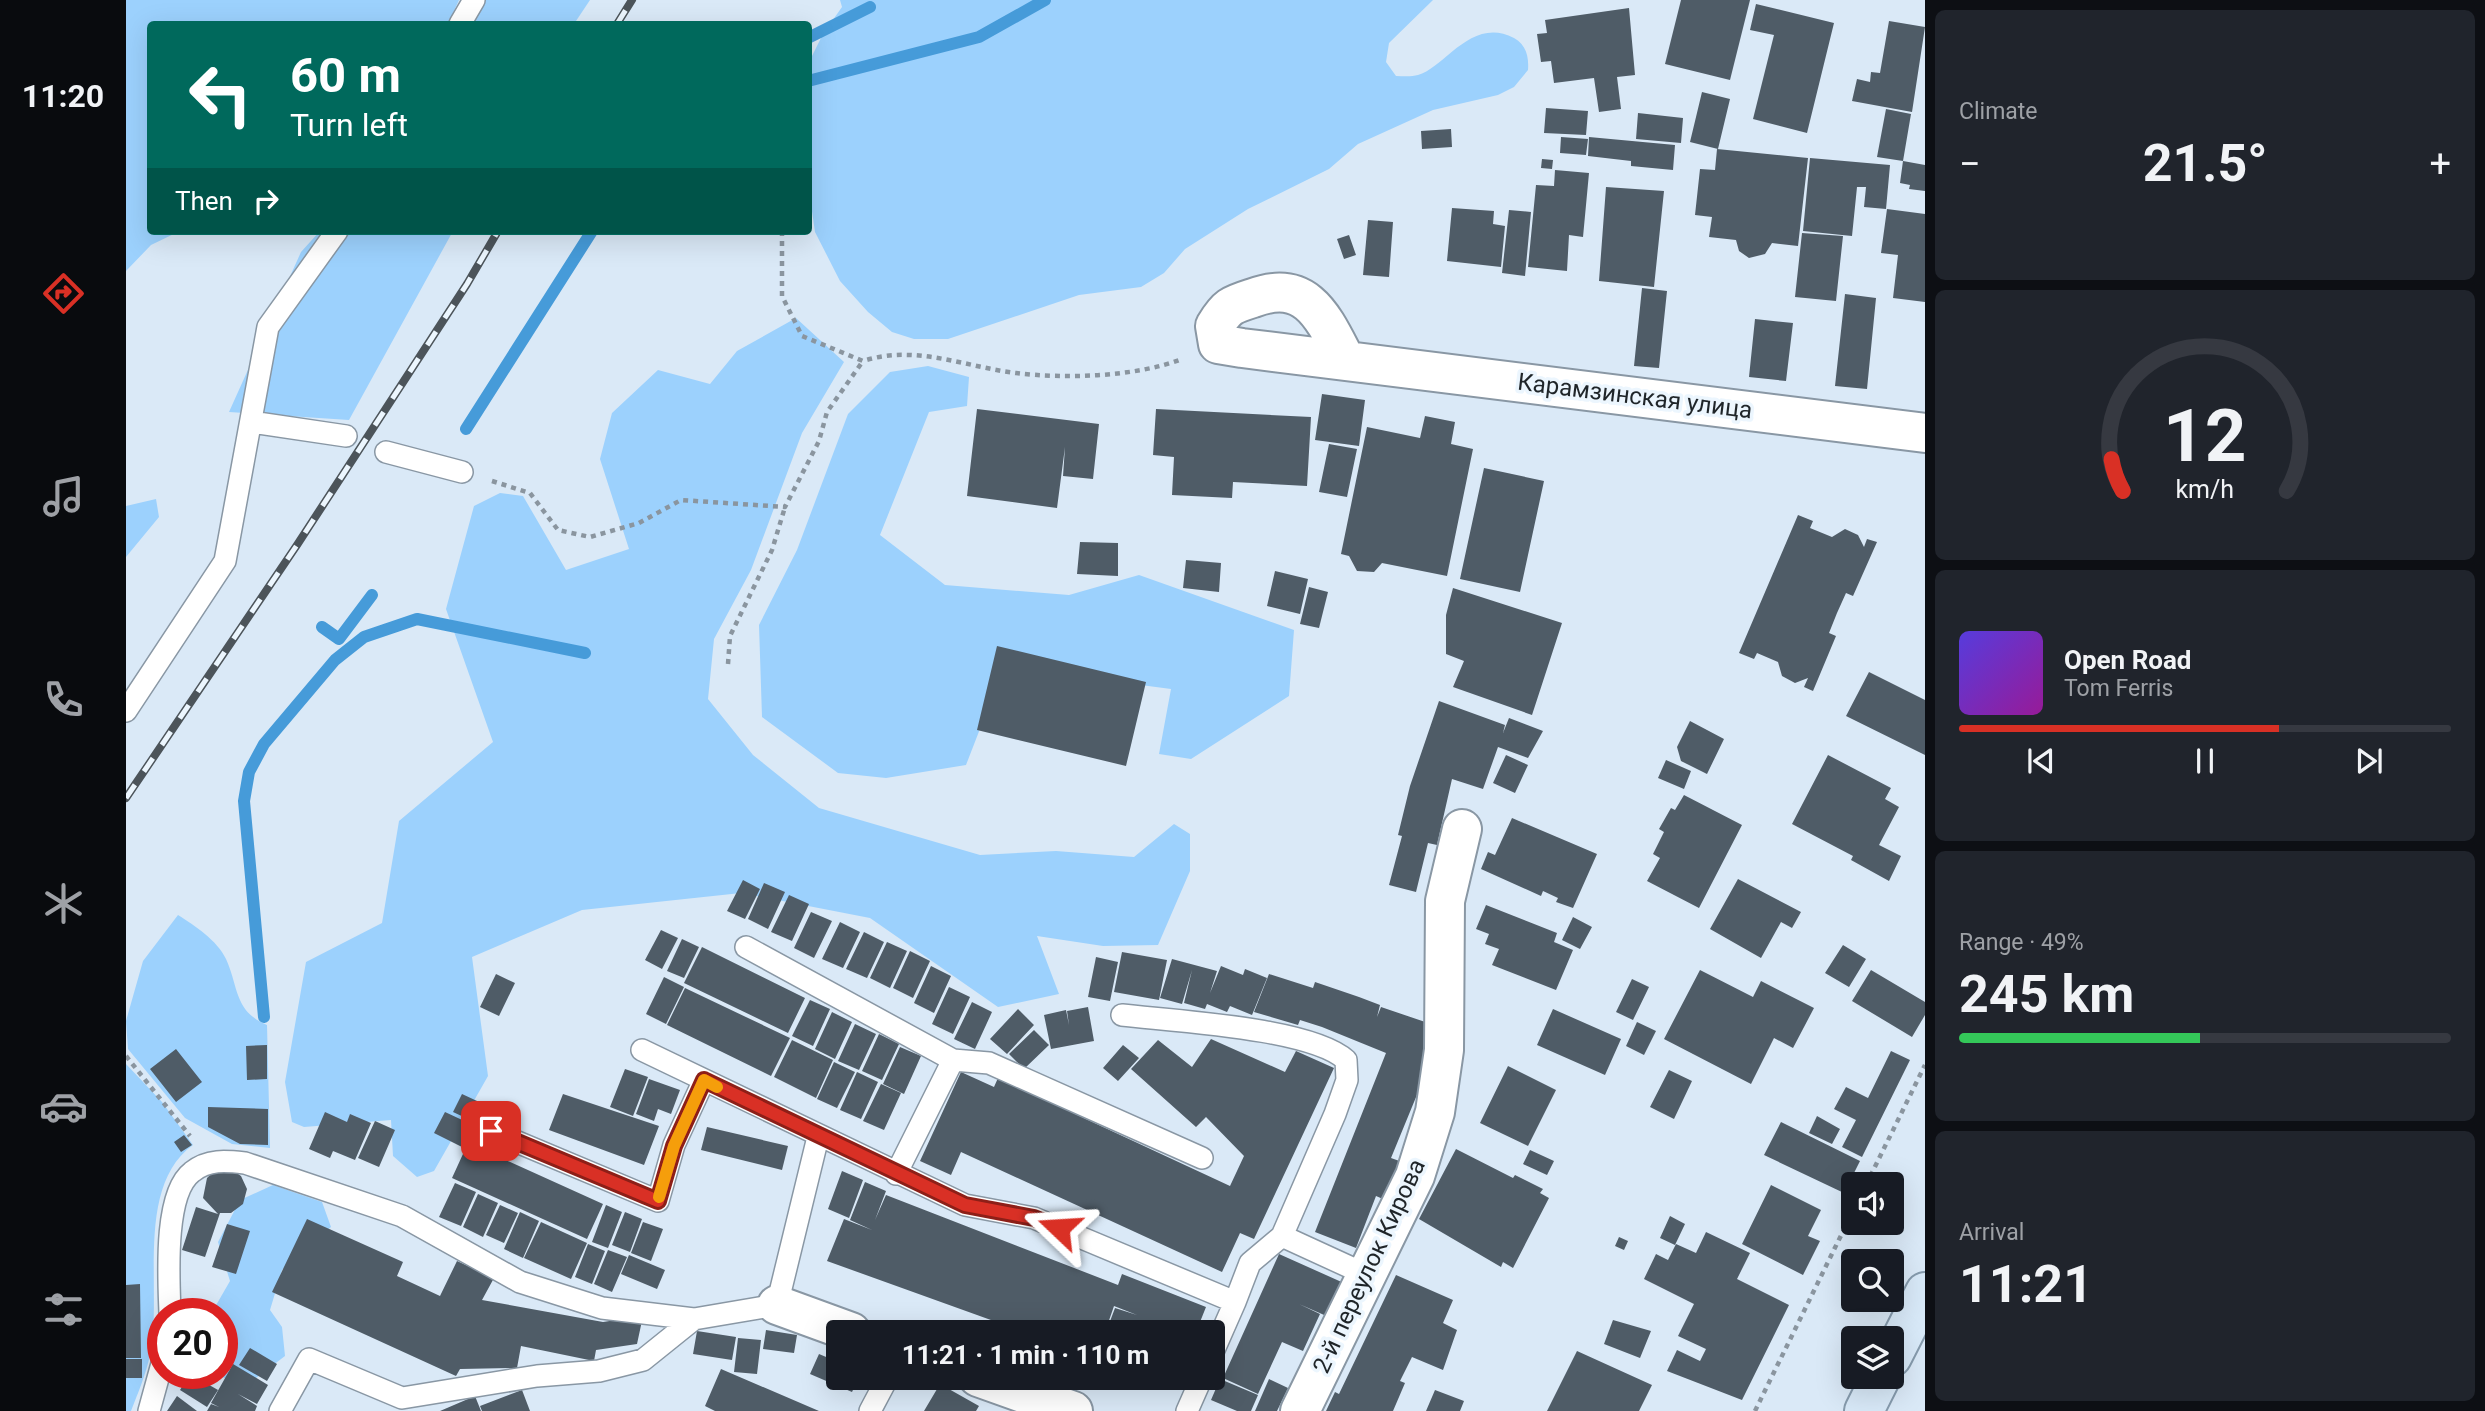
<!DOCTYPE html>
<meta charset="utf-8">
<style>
body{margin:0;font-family:Roboto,sans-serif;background:#20242c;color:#f1f3f6;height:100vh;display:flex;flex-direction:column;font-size:26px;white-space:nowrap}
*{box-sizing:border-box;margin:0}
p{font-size:23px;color:#9ea1a6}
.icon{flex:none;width:38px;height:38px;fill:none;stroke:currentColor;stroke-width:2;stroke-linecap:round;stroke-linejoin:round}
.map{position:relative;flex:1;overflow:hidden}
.details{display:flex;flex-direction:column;gap:10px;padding:10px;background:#0d0f14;width:560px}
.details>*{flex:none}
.hud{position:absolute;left:21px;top:21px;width:665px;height:214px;border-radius:7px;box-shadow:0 7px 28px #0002;background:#00695c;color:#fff;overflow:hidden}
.controls{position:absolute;left:1715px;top:1172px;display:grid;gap:14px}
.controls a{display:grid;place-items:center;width:63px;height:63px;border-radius:7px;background:#171b24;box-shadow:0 7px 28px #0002;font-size:35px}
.speed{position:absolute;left:21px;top:1298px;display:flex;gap:14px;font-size:35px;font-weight:700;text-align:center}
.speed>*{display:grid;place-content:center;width:91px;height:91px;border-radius:50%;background:#171b24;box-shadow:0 7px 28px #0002;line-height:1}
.speed .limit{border:10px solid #d22;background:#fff;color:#111}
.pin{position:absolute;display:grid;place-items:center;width:60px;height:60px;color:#fff;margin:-30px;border-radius:14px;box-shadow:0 4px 10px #0006}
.me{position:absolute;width:77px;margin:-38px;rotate:290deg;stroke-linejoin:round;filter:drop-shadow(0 0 5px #0008)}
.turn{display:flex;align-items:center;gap:24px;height:147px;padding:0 28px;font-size:32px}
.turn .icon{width:91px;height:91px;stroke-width:2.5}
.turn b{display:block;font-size:49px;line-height:60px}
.then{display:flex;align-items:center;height:66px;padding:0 28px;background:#0003;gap:14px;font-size:26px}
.big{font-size:52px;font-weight:700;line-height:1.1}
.details .widget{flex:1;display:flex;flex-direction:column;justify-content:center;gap:10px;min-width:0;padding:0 24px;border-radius:10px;background:#20242c}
.details .dial{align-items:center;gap:0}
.dial svg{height:182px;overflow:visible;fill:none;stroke:#363941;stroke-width:7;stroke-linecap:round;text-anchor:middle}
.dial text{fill:#f1f3f6;stroke:none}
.song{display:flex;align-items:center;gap:21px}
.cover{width:84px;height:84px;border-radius:10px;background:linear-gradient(135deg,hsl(250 70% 55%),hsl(300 70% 35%))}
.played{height:7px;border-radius:4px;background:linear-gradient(90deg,#d93025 65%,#363941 65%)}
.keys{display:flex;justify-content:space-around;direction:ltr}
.heat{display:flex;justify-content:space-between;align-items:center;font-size:38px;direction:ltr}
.charge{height:10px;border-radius:5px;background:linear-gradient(90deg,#34c759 49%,#363941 0)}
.trip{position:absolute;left:700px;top:1320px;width:399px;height:70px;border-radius:7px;background:#171b24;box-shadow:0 7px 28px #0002;font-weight:700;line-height:70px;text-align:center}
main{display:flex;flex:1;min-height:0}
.tab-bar{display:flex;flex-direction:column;width:126px;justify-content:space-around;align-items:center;background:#090b0e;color:#9ea1a6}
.tab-bar .icon{width:49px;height:49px}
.tab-bar .on{color:#d93025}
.tab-bar b{font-size:32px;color:#f1f3f6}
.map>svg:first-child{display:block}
.green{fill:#9cd1fd}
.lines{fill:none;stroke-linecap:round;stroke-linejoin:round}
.stream{stroke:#469bd9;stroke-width:12}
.building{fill:#4f5c67}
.service-casing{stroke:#8997a4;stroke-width:24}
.minor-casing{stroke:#8997a4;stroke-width:42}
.primary-casing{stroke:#869bad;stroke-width:42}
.path{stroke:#8a959f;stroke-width:4.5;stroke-dasharray:5 5;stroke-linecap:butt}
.service{stroke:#fff;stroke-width:21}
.minor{stroke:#fff;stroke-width:38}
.primary{stroke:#d8e9f8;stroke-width:38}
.rail-casing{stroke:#4c545a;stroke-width:8}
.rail{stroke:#ecf6fe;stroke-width:5;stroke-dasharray:16;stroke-linecap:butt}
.route-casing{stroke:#8d1f18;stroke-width:18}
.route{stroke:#d93025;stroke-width:12}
.slow{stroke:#f59e0b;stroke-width:12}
.labels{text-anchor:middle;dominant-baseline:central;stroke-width:7;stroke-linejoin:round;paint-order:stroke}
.street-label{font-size:24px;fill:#1f2529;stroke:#ecf6fe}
</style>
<main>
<nav class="tab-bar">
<b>11:20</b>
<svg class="icon on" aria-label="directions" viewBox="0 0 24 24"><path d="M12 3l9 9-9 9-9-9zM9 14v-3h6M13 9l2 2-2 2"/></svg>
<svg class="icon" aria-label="music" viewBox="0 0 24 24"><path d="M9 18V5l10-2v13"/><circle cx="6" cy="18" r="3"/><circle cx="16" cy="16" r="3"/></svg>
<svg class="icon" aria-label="phone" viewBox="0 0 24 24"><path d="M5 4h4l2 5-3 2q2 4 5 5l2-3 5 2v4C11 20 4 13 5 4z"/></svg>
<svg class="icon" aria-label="climate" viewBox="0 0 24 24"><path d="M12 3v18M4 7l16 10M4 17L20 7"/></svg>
<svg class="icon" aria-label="car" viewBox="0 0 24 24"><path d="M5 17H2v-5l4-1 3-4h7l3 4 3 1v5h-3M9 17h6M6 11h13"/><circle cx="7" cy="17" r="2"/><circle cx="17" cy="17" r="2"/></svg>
<svg class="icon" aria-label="filters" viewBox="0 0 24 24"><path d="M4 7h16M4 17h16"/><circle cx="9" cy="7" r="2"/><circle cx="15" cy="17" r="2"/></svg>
</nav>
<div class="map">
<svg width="1799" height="1411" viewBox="0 0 1799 1411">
<rect width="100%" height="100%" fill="#dae9f7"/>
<path class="green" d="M0 0H333L322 24H24V231H54L25 245 0 271Z
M335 0H464L448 24H324Z
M714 0H1307L1263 43 1260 62 1270 76C1277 76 1285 77 1292 75 1319 68 1345 16 1388 38 1400 45 1403 56 1402 70L1388 87 1372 95 1307 110 1232 144 1203 169 1122 209 1059 249 1038 273 1015 287 953 295 822 339H788L766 332 742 312 714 281 689 232 682 184 683 62 697 34 716 7Z
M194 231H327L223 420 103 412 175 252Z
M670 318 718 362 676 433 625 570 588 639 582 699 627 755 693 808 854 855 930 851 1008 857 1048 824 1064 834V871L1032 945 977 946 911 936 933 994 872 1007 744 918 615 893 456 910 346 957 362 1076 308 1171 291 1177 267 1156 265 1120 178 1127 166 1122 159 1082 180 962 256 923 273 821 367 742 320 609 348 506 374 493 397 496 440 570 503 549 474 459 486 413 532 370 584 384 611 351Z
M802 366 843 377 841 406 803 412 754 535 819 585 943 595 1013 575 1168 630 1163 696 1065 759 1033 754 1045 689 878 667 840 765 760 778 712 773 636 717 633 625 671 550 722 414 764 372Z
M30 499 33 517 0 557V506Z
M52 915C69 926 91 940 100 959 113 988 108 1011 141 1025L144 1148 106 1144 59 1118 2 1049 0 1021 17 961Z
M0 1064 36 1102 67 1145C8 1187 37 1294 24 1355 20 1374 12 1393 5 1411H0Z
M147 1185 196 1202 205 1227 156 1270 144 1310 156 1327 159 1356 114 1390 93 1374H96V1314H85L104 1281 92 1242 114 1200Z"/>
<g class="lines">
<path class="stream" d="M682 38 744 7
M682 81 853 37 919 0
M340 429 466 231
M196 627 213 639 246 595
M138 1017 118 801 123 772 138 744 209 660 238 637 291 619 459 653"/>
</g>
<path class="building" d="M1555 0H1624L1604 80 1539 64Z
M1630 4 1708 23 1681 133 1627 119 1648 35 1624 30Z
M1503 8 1509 75 1491 77 1495 109 1473 112 1468 78 1428 83 1425 61 1415 62 1411 34 1421 33 1419 20Z
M1763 21 1799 27 1786 112 1726 101 1731 79 1744 82 1745 72 1754 73Z
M1576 92 1604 99 1592 149 1564 142Z
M1420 108 1462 111 1460 135 1418 133Z
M1760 109 1785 114 1777 161 1751 157Z
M1512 113 1557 118 1555 143 1510 139Z
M1325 129 1326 147 1296 149 1295 131Z
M1435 137 1462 139 1460 155 1434 153Z
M1463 137 1549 145 1547 170 1505 166V161L1462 156Z
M1591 149 1682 158 1672 246 1646 243 1639 254 1623 258 1613 251 1610 240 1583 237 1586 217 1569 215 1574 169 1589 170Z
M1684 158 1764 165 1760 209 1738 207 1740 187H1731L1726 236 1677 231Z
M1416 159 1427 160 1426 169 1415 168Z
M1777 161 1799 165V191L1783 189 1784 185 1774 183Z
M1429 170 1463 173 1457 237 1443 235 1441 271 1402 267 1410 185 1428 186Z
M1480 187 1538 191 1528 287 1473 281Z
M1326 208 1368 211 1367 224 1379 226 1375 267 1321 261Z
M1761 209 1799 214V302L1767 298 1772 255 1755 253Z
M1383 210 1405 212 1399 276 1376 273Z
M1242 220 1267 222 1263 277 1237 275Z
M1676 233 1717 236 1710 301 1669 297Z
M1223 235 1230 255 1218 259 1211 239Z
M1516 288 1541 291 1533 368 1508 366Z
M1719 294 1750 298 1741 389 1709 386Z
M1629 319 1667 323 1660 381 1623 377Z
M1196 394 1239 400 1233 446 1189 440Z
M851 409 973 424 967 479 937 476 939 447 931 508 841 496Z
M1030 409 1185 417 1181 486 1107 482 1106 498 1046 495 1048 457 1027 455Z
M1299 416 1329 422 1325 444 1347 449 1321 576 1256 563 1248 572 1231 571 1223 556 1215 554 1241 427 1294 438Z
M1203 444 1231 449 1221 497 1193 492Z
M1358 468 1418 481 1394 592 1334 579Z
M1672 515 1687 521 1684 528 1706 537 1719 529 1732 535 1738 547 1741 539 1751 542 1727 596 1720 593 1711 613 1703 633 1710 636 1687 691 1678 687 1682 678 1669 683 1656 676 1652 662 1631 653 1628 659 1613 653Z
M954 542 992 543V576L951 574Z
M1060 560 1095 563 1093 592 1057 588Z
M1149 571 1182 579 1174 614 1141 606Z
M1183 587 1202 592 1193 628 1174 624Z
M1327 588 1436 623 1406 715 1327 687 1338 661 1320 654V615Z
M871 646 1020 682 1000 766 851 730Z
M1743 672 1799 700V755L1720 716Z
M1313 701 1379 725 1377 733 1383 718 1417 731 1402 758 1372 747 1357 789 1326 779 1311 845 1302 843 1290 892 1263 885 1276 836 1272 835 1284 786Z
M1564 721 1598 739 1581 774 1555 761 1551 747Z
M1380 755 1402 765 1389 793 1367 783Z
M1702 755 1765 788 1759 799 1773 807 1753 845 1775 856 1763 881 1725 860 1727 856 1666 824Z
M1540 760 1565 771 1558 789 1532 778Z
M1558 795 1616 825 1573 908 1521 881 1534 858 1527 854 1538 832 1533 829 1545 808 1549 810Z
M1386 818 1471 854 1447 908 1430 902 1432 898 1417 891 1415 896 1355 869 1362 852 1369 855Z
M1612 879 1675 912 1666 928 1655 922 1635 958 1584 929Z
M617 880 634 889 619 919 601 911Z
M638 883 659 892 642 929 622 919Z
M663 895 683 904 666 941 645 932Z
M1360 905 1431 933 1428 942 1447 950 1430 990 1366 965 1373 949 1359 944 1363 934 1350 929Z
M685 912 706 921 688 958 668 948Z
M1447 917 1466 927 1454 949 1436 940Z
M714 922 734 932 717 968 696 959Z
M535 930 552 938 536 969 519 960Z
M738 932 758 942 741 978 720 969Z
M556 939 573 947 558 978 541 971Z
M761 942 781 951 764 988 744 978Z
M1717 945 1740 959 1723 987 1699 973Z
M576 947 679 998 662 1033 558 983Z
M784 951 804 961 787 998 767 988Z
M996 952 1041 960 1033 1000 988 992Z
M970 957 992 962 984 1001 962 997Z
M1046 959 1091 971 1084 993 1095 966 1117 975 1119 969 1141 978 1126 1015 1104 1006 1101 1012 1081 1004 1079 1009 1058 1003 1066 970 1056 1004 1034 998Z
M805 966 825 976 808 1013 788 1003Z
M1574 970 1627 997 1635 981 1688 1008 1667 1048 1648 1038 1625 1084 1538 1039Z
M1745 970 1799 1002V1015L1786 1037 1726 1001Z
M370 974 389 983 373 1016 354 1007Z
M1143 974 1187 988 1189 982 1233 997 1254 1005 1251 1017 1255 1007 1311 1026 1296 1066 1302 1068 1265 1158 1279 1163 1264 1202 1250 1196 1230 1248 1189 1232 1260 1053 1196 1027 1174 1020 1172 1025 1128 1012Z
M538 977 558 987 540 1024 520 1014Z
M1506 979 1523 987 1507 1020 1490 1012Z
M823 987 844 997 827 1034 806 1024Z
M559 988 664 1038 645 1076 541 1025Z
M684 1000 704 1009 687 1046 666 1036Z
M846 1002 866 1012 849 1049 828 1039Z
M962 1007 968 1041 925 1049 918 1015 940 1010 943 1025 941 1011Z
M892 1009 908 1025 881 1054 864 1039Z
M1427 1009 1495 1039 1479 1075 1411 1045Z
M706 1012 726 1022 709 1059 689 1049Z
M1511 1022 1530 1031 1518 1055 1500 1046Z
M729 1024 750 1034 733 1070 712 1061Z
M908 1030 923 1045 898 1069 883 1054Z
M753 1034 773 1044 756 1080 736 1071Z
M1085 1039 1159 1072 1170 1051 1208 1068 1128 1239 1114 1233 1096 1272 835 1152 825 1175 794 1161 835 1072 868 1087 872 1078 1104 1186 1118 1156 1080 1117 1070 1127 1005 1069 1032 1040 1066 1067Z
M666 1040 707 1060 690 1098 648 1077Z
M141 1045V1079L121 1080 120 1046Z
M997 1045 1013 1058 992 1081 977 1068Z
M774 1047 795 1056 778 1094 757 1084Z
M50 1049 76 1082 50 1102 24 1069Z
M1765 1051 1784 1060 1736 1157 1716 1147 1730 1120 1708 1109 1720 1087 1742 1098Z
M708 1062 729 1072 711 1108 691 1099Z
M1382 1066 1430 1090 1402 1146 1354 1123Z
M499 1069 522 1077 507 1116 484 1107Z
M1543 1070 1566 1081 1548 1119 1524 1107Z
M731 1072 752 1082 735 1119 714 1110Z
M523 1079 554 1090 545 1114 532 1109 528 1121 510 1114Z
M755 1084 775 1093 758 1130 737 1121Z
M336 1094 364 1107 355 1125 327 1112Z
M437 1094 533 1126 518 1165 423 1130Z
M82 1107 142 1109V1145L114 1144 82 1127Z
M199 1112 221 1122 224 1114 245 1123 229 1160 207 1151 204 1158 183 1149Z
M319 1112 347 1125 336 1147 308 1133Z
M1691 1116 1714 1129 1706 1144 1683 1133Z
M249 1121 269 1130 253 1167 232 1158Z
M1655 1122 1734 1161 1718 1193 1638 1155Z
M581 1127 662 1146 656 1170 575 1150Z
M58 1135 66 1145 55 1152 48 1142Z
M342 1143 477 1204 461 1239 326 1178Z
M1330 1149 1387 1178 1389 1175 1417 1189 1414 1193 1423 1198 1387 1268 1377 1262 1375 1267 1293 1219Z
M1404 1150 1428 1161 1421 1175 1397 1164Z
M108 1171 115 1176 121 1189 117 1204 105 1213H94L79 1257 56 1250 70 1207 92 1214 77 1198 81 1178 86 1173Z
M716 1171 737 1180 723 1218 702 1209Z
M739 1182 760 1191 749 1220 760 1195 992 1285 996 1274 1080 1307 1070 1332H980L989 1308 1011 1315 988 1306 979 1332H898L701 1261 718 1219 746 1230 724 1220Z
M329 1183 350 1192 335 1226 313 1217Z
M1645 1185 1695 1210 1682 1236 1694 1241 1677 1275 1616 1244Z
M352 1194 372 1203 357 1237 337 1227Z
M374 1205 392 1213 378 1243 360 1235Z
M480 1205 496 1212 482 1248 466 1242Z
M394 1212 413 1221 397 1258 378 1249Z
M499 1212 516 1219 504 1252 486 1245Z
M1544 1216 1559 1224 1549 1245 1534 1238Z
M181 1219 277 1262 271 1276 314 1296 331 1261 368 1278 356 1300 477 1322 517 1316 511 1344 470 1350 468 1361 395 1346 391 1368 334 1369 330 1376 146 1292Z
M415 1222 461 1243 445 1279 398 1258Z
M517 1222 537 1229 525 1261 505 1253Z
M101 1224 124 1231 110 1274 86 1267Z
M1580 1232 1624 1253 1611 1279 1663 1305 1616 1400 1541 1371 1551 1350 1574 1361 1580 1349 1552 1336 1568 1304 1518 1279 1530 1254 1542 1260 1550 1244 1570 1253Z
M1493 1237 1502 1241 1498 1250 1489 1246Z
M462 1244 479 1251 466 1284 449 1277Z
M482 1250 501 1257 486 1292 468 1284Z
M1153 1254 1220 1284 1205 1318 1173 1304 1194 1314 1177 1351 1156 1342 1132 1394 1097 1378Z
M503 1255 539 1270 531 1289 495 1274Z
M1270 1275 1327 1300 1317 1323 1331 1330 1317 1370 1286 1357 1274 1381 1279 1383 1267 1411H1200L1209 1392 1213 1394Z
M14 1284 15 1358H0V1285Z
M1487 1320 1525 1331 1514 1358 1478 1344Z
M640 1330 671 1335 668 1353 637 1349Z
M571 1331 610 1337 606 1360 567 1354Z
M612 1338 635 1340 631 1374 608 1372Z
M124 1348 151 1364 141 1381 113 1365Z
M1451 1351 1526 1385 1513 1411H1421Z
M693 1354 712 1362V1377H733L726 1392 684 1374Z
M0 1359H16V1378H0Z
M107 1364 142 1385 131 1404 112 1394 131 1406 129 1411H81L85 1404 93 1407 85 1403Z
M595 1369 693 1411H589L579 1406Z
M64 1374 92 1390 81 1407 54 1390Z
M1094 1379 1132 1395 1125 1411H1111L1085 1400Z
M1143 1379 1162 1388 1151 1411H1129Z
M814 1384 853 1406 850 1411H798Z
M396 1390 404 1411H356L354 1406Z
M1309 1390 1338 1401 1334 1411H1300Z
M51 1396 71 1411H41Z
M349 1396 355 1411H314Z"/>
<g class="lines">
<g class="service-casing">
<path id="service" d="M334 24 348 0
M125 422 220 436
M260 452 336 472
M0 711 99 561 142 327 211 231
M620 947 827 1060 863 1063 1076 1158
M996 1015C1048 1021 1185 1028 1220 1060L1221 1080 1209 1114 1156 1236 1124 1263 1109 1302
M516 1050 839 1205 908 1218 1109 1302 1087 1352
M365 1131 532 1201 548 1145 578 1080
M770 1174 827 1060
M1156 1236 1241 1275
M44 1314C43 1281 37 1194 66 1172 82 1159 100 1161 119 1163L276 1216 394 1282 476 1308 568 1319
M23 1411 37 1360
M154 1411 183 1359 276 1398 411 1376 473 1371 517 1360 568 1319 651 1305 692 1137
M744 1411 762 1377
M1061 1411 1076 1377"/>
</g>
<g class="minor-casing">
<path id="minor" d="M1219 359C1197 317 1181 278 1127 298 1105 305 1101 306 1089 326L1092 344 1116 348 1799 433
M651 1305 725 1332
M852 1377 947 1411
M1174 1411 1289 1176 1309 1112 1318 1050 1319 901 1336 829"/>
</g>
<g class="primary-casing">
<path id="primary" d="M1766 1357 1799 1292
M1738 1411 1755 1377"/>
</g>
<path class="path" d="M656 231V296L676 336 737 361C790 344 839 367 890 373 939 379 1010 377 1056 359
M366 481 404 493 432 530 464 537 513 523 555 500 659 507 693 441 701 412 737 361
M602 664 604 636 646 550 659 507
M0 1056 64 1136
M1740 1185 1799 1065
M1629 1411 1727 1211"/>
<use href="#service" class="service"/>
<use href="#minor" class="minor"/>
<use href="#primary" class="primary"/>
<g class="rail-casing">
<path id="rail" d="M491 24 506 0
M0 798 171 545 341 284 372 231"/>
</g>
<use href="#rail" class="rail"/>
</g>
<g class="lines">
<g class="route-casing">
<path id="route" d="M365 1131 532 1201 548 1146 578 1080 839 1205 908 1218 933 1228"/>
</g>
<use href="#route" class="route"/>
<path class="slow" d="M533 1197 548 1146 578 1080 591 1087"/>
</g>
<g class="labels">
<g class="street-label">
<text transform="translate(1509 396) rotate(7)">Карамзинская улица</text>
<text transform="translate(1243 1266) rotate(-65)">2-й переулок Кирова</text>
</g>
</g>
</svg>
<div class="controls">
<a><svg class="icon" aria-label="sound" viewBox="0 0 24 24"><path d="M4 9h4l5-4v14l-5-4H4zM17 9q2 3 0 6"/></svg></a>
<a><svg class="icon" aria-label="search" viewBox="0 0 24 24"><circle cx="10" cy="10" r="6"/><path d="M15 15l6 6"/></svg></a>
<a><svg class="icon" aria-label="layers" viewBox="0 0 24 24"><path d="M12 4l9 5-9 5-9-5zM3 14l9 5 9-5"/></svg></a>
</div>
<div class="speed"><div class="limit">20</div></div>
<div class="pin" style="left:365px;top:1131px;background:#d93025"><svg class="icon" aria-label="arrive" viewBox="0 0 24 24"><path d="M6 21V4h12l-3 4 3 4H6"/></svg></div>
<svg class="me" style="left:933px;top:1228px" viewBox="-20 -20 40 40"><path d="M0-17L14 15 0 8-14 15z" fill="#d93025" stroke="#fff" stroke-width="4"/></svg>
<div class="trip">11:21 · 1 min · 110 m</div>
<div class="hud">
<div class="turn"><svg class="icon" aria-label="left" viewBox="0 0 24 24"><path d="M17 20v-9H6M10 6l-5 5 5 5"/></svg><div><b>60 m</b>Turn left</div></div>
<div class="then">Then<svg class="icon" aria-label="right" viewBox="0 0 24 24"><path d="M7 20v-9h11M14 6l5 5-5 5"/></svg></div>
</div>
</div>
<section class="details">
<div class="widget"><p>Climate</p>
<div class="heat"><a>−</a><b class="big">21.5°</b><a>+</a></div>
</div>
<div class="widget dial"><svg viewBox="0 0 100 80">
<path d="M14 69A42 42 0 1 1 86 69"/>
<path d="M14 69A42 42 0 0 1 9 55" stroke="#d93025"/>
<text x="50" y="56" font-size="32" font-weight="700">12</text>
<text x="50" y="72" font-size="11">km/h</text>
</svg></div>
<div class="widget">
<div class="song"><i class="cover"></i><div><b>Open Road</b><p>Tom Ferris</p></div></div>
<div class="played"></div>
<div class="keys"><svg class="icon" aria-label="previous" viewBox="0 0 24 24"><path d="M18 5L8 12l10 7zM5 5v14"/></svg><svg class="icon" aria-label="pause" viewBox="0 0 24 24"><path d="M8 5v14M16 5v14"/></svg><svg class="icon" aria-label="next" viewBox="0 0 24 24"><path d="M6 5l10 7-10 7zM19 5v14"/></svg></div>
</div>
<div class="widget"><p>Range · 49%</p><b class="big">245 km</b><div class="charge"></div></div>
<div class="widget"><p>Arrival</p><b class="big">11:21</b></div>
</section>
</main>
